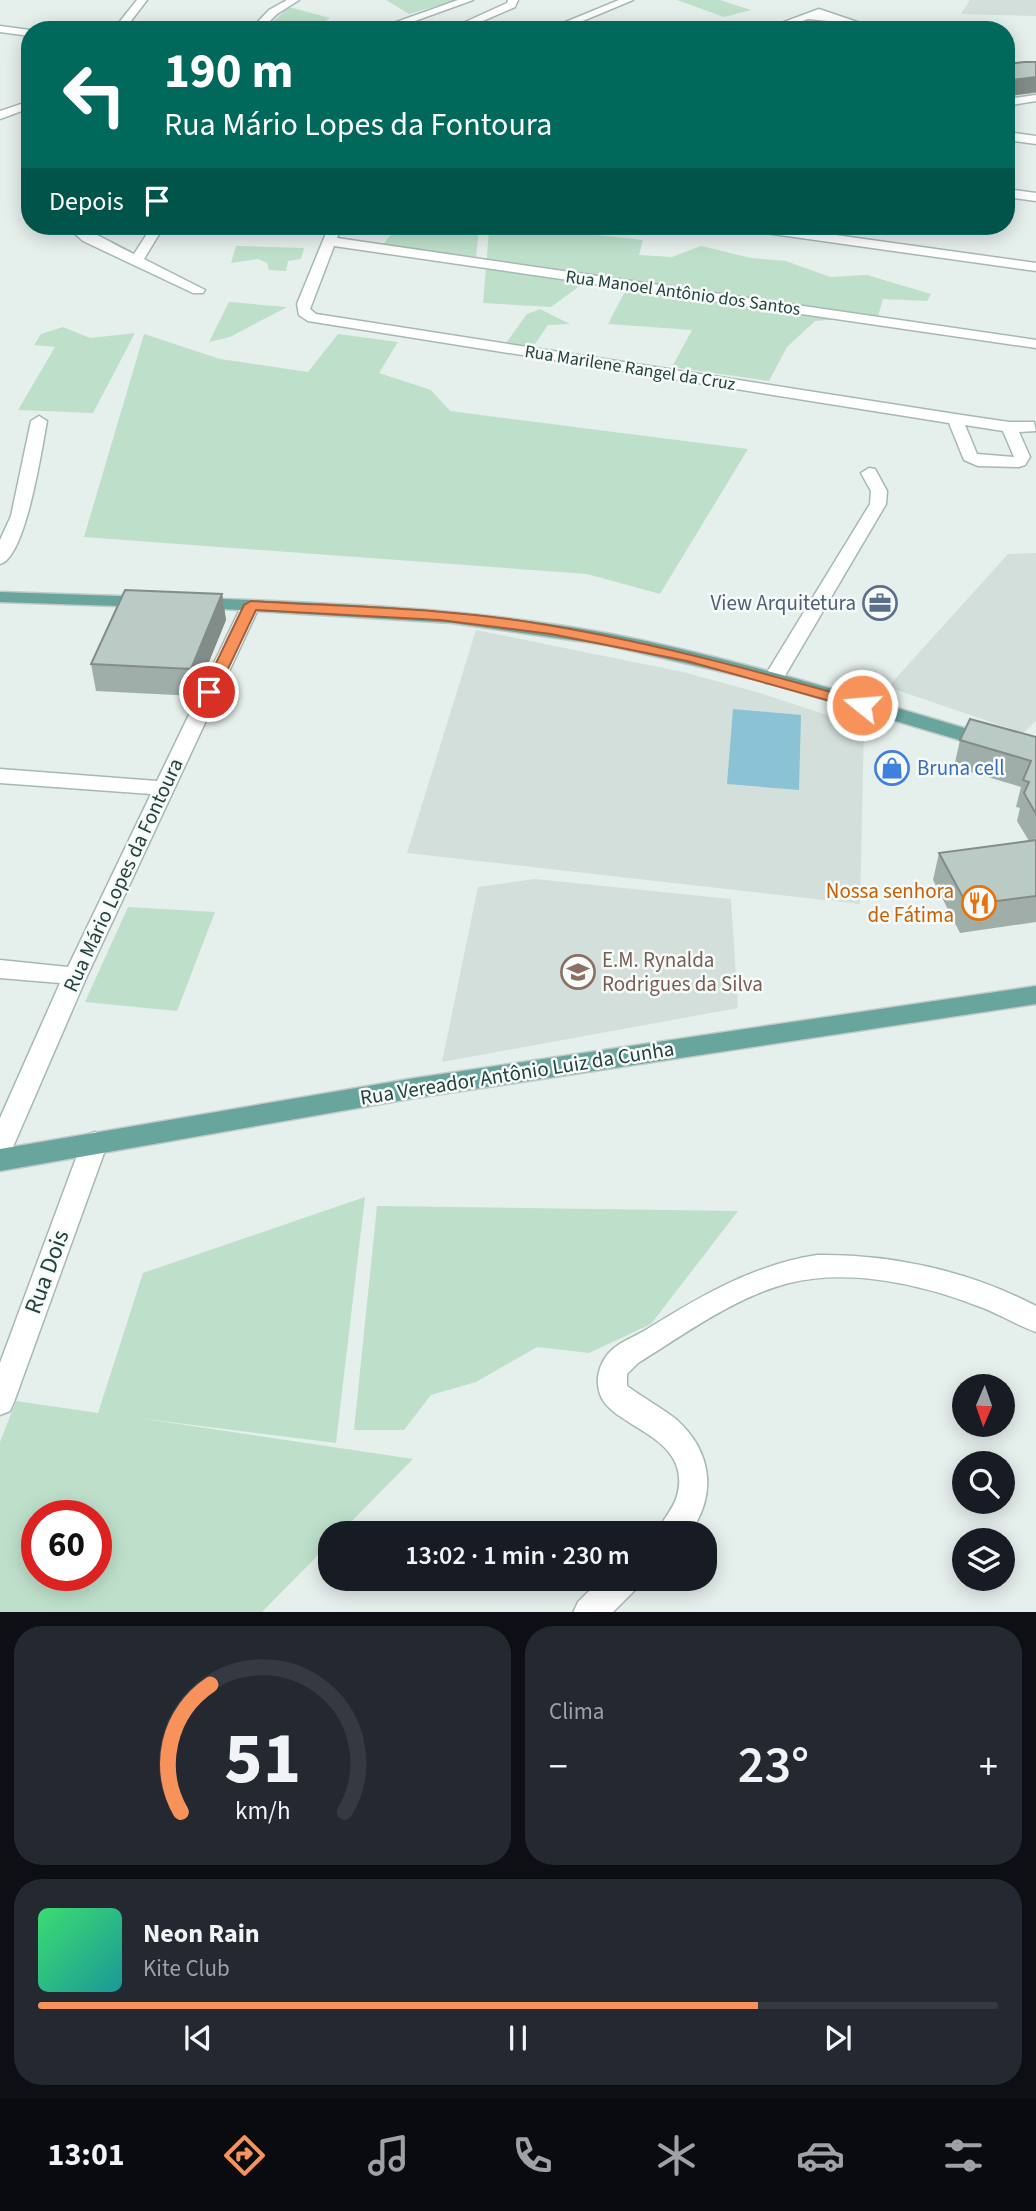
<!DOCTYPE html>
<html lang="pt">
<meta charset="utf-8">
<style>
body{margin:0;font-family:"Source Sans 3",sans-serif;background:#242831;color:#f1f3f6;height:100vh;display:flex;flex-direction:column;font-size:26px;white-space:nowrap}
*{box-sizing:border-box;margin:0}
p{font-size:23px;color:#9ea1a6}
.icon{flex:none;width:38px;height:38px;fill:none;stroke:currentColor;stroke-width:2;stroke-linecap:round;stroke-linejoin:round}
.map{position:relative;height:1612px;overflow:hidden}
.details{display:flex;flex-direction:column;gap:14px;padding:14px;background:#0d0f14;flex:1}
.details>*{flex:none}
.hud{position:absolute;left:21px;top:21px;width:994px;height:214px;border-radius:28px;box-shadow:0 4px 18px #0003;background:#00695c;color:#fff;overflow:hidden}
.needle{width:46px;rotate:182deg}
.buttons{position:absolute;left:952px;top:1374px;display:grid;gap:14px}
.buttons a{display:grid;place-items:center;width:63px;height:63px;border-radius:50%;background:#171b24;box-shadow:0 4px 18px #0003;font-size:35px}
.speed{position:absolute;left:21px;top:1500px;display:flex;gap:14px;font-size:35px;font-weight:700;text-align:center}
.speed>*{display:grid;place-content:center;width:91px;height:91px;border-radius:50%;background:#171b24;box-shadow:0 4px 18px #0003;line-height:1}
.speed .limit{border:10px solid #d22;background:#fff;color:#111}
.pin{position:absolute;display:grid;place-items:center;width:60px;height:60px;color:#fff;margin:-30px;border:4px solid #fff;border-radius:50%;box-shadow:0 2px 7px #0007}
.me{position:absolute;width:77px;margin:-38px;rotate:287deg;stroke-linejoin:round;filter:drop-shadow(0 0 5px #0008)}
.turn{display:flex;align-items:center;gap:24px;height:147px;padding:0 28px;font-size:32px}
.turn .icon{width:91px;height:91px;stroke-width:2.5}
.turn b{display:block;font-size:49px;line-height:60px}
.then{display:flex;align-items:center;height:66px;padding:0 28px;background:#0003;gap:14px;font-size:26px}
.big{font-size:52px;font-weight:600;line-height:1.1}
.details .card{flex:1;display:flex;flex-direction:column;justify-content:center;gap:10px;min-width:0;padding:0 24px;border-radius:28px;background:#242831}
.details .dial{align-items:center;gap:0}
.dial svg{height:182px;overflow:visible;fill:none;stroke:#363941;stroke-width:7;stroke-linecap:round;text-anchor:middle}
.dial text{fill:#f1f3f6;stroke:none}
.song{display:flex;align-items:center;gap:21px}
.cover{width:84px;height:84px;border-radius:10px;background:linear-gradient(135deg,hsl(140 70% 55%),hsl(180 70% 35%))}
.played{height:7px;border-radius:4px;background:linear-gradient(90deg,#f7925b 75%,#363941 75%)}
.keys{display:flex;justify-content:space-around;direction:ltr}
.heat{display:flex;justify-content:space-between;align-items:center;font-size:38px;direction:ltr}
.details .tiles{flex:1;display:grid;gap:14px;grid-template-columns:1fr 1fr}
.card:last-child{grid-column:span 2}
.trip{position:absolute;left:318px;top:1521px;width:399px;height:70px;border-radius:28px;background:#171b24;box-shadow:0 4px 18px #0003;font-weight:600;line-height:70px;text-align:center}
.menu{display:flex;height:112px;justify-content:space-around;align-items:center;background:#090b0e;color:#9ea1a6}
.menu .icon{width:49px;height:49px}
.menu .selected{color:#f7925b}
.menu b{font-size:32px;color:#f1f3f6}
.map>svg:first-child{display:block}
.built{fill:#d3dfdb}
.green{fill:#bee0cb;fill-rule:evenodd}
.water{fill:#8cc2d5}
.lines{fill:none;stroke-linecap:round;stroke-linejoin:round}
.minor-casing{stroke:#a7b8b4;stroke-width:3}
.major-casing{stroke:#c1cac9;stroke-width:3}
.minor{fill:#fff;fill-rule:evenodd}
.major{fill:#68a69d;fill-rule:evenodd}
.wall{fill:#a0aea9}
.shaded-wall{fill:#828d8a}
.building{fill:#bacac5;stroke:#828d8a;stroke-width:2}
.route{fill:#f7925b;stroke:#a15f3b;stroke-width:2}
.labels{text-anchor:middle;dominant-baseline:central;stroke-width:5;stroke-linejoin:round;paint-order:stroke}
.far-street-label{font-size:18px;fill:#23423d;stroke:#f6fbf9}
.service-label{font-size:21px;fill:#4e5e75;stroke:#f6fbf9;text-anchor:end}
.shop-label{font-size:21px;fill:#366cbe;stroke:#f6fbf9;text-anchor:start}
.street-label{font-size:21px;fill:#23423d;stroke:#f6fbf9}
.food-label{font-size:21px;fill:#c56008;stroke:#f6fbf9;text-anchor:end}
.education-label{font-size:21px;fill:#785e54;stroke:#f6fbf9;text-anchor:start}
.near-street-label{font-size:24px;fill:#23423d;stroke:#f6fbf9}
</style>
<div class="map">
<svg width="1036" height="1613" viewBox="0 0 1036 1613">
<rect width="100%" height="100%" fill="#e5efec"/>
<path class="built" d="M970 0H1036V16L961 14Z
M1036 553V721L1023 733 888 687 1008 554Z
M476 630 683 672 760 693 864 727 860 904 407 853Z
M535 879 731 899 738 1008 442 1062 478 887Z"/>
<path class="green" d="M386 0H457L409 14Z
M677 0H720L751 10 724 17Z
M289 7 330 18 312 30H264Z
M398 226H479L476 259 380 248Z
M499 226H544L588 234 643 240 639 255 672 257 701 246 751 258 786 261 830 277 867 275 931 294 927 301 883 299 878 316 815 321 787 347 769 381 672 367 692 330 608 324 631 280 596 274 551 307 483 303 489 231Z
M236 246 304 248 301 259 288 261 286 271 269 270 267 263 258 259 231 263Z
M229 302 287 307 230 337 209 342Z
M540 309 570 324 548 325 530 351 503 347 527 314Z
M63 327 90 338 135 333 93 413 18 410 55 347 34 345 41 334Z
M144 334 220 359 308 372 338 334 398 342 379 373 431 390 450 411 748 449 660 594 587 574 84 537Z
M128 907 215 912 177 1011 85 1002Z
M365 1197 336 1443 138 1418 413 1459 340 1533H331V1542L262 1612H0V1442L16 1401 98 1413 143 1273ZM37 1516H96V1575H37Z
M377 1206 738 1211 651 1324 589 1353 537 1347 476 1382 431 1395 404 1430H354Z"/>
<path class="water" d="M733 709 801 715 799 790 727 784Z"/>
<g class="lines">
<g class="minor-casing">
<path id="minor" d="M137 0H147L124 30H113Z
M287 0H299L277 14 261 30H250L269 10Z
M458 0H473L390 30H374Z
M508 0H518L515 7 478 23 497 30H480L463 23 507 3Z
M619 0H633L561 30H546Z
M819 9 875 28 876 30H859L828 21 808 19 778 30H762Z
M0 26 30 30V36L0 32Z
M1036 95V101L1006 106V99Z
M30 101V108L0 119V111Z
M1006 132 1036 136V144L1006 140Z
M1006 189 1036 193V201L1006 197Z
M66 226C85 225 114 245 134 254L152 226H164L144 259 205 290 203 293H193L83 241Z
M329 226H342L337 238 1036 340V348L334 246 310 309 316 314 955 414 1009 422H1034L1036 431 1019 432 1030 457 1025 465 1019 467 978 466 964 460 949 423 308 321 299 315 297 304ZM965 425 1003 431 1014 457 977 454Z
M737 226H771L1036 263V271L744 230Z
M39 416 47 421C42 447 26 558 0 564V540L11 516 31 421Z
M869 468 875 469 887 491 886 504 783 679 780 683H766L763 679 870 504 871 491 861 473Z
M251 600 260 605 87 976 13 1147 9 1154 0 1157V1118L60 983 0 978V960L68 967 151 794 0 783V769L157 781 242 605Z
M95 1132 104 1135 108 1142 14 1402 10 1411 0 1415V1363L82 1142 86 1135Z
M817 1255C892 1254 969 1271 1036 1306V1332C1016 1325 998 1313 978 1306 921 1284 849 1268 789 1283 735 1297 685 1334 638 1363L627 1374V1386C643 1398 661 1407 677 1420 712 1452 717 1494 690 1533H657C662 1520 673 1510 677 1496 694 1435 611 1428 600 1394 595 1380 599 1365 608 1354 617 1343 632 1338 644 1331 699 1297 752 1265 817 1255Z
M602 1578H640L636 1589 612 1613H573L578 1602Z"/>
</g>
<g class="major-casing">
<path id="major" d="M0 592 148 597 157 602 148 607 0 602Z
M195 598C332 603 471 608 606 633 752 661 894 708 1036 749V763L762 681 606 645 452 623 189 607 186 603 189 599Z
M1036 986V1004L415 1098 0 1171V1149L415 1078Z"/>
</g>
<use href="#minor" class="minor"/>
<use href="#major" class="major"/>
</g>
<path class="wall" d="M1036 62V93L1010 96 1006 94V64Z
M222 594 226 620 195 696 96 691 91 664Z
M1036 737V922L960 933 933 880 939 853 1029 841 1017 821 1020 808 1016 807 1021 787 954 767 960 740Z"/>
<path class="shaded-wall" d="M1036 77V92L1010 96 1013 80Z
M222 594 226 620 195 696 191 669Z"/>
<path class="building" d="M1024 62H1036V77L1013 80 1006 77V64Z
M125 590 222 594 191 669 91 664Z
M970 719 1036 737V814L1024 793 1029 782 1023 780 1031 761 960 740Z
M1036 840V896L967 905 939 853Z"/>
<path class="route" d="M251 601C352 607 453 608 553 626 659 644 763 673 867 702L869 705 862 710 687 661 551 634 440 620 256 610 217 692 215 695H204L202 692 244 605Z"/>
<defs>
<g id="office-ring" transform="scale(1.75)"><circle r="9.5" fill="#f6fbf9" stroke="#5c6f8a" stroke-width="1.5"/><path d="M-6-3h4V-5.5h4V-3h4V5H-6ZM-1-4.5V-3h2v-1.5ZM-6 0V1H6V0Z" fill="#5c6f8a"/></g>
<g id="shop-ring" transform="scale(1.75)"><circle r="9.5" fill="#f6fbf9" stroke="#3f7fe0" stroke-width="1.5"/><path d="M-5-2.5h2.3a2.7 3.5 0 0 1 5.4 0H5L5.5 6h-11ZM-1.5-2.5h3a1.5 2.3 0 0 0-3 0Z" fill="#3f7fe0"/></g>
<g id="restaurant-ring" transform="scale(1.75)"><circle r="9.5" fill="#f6fbf9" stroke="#e8710a" stroke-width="1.5"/><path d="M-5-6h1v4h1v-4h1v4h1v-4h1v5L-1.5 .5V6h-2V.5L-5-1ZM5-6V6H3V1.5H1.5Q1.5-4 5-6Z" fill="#e8710a"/></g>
<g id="school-ring" transform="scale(1.75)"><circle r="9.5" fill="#f6fbf9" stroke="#8d6e63" stroke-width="1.5"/><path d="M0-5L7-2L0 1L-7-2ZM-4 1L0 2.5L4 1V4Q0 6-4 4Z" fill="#8d6e63"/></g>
</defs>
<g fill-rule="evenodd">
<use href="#office-ring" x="880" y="603"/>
<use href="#shop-ring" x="892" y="768"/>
<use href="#restaurant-ring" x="979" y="903"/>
<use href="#school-ring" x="578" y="972"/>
</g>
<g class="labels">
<g class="far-street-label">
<text transform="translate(683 293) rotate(8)">Rua Manoel Antônio dos Santos</text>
<text transform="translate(630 368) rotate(9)">Rua Marilene Rangel da Cruz</text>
</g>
<g class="service-label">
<text x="856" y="603">View Arquitetura</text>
</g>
<g class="shop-label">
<text x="917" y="768">Bruna cell</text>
</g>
<g class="street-label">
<text transform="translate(123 875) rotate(-65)">Rua Mário Lopes da Fontoura</text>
<text transform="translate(517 1073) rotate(-9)">Rua Vereador Antônio Luiz da Cunha</text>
</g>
<g class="food-label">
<text x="954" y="891">Nossa senhora<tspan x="954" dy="24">de Fátima</tspan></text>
</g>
<g class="education-label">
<text x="602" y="960">E.M. Rynalda<tspan x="602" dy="24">Rodrigues da Silva</tspan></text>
</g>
<g class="near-street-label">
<text transform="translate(47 1272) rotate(-70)">Rua Dois</text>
</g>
</g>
</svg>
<div class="buttons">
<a><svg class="needle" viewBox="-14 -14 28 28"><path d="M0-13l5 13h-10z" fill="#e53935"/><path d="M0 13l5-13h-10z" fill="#9ea1a6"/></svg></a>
<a><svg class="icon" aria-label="search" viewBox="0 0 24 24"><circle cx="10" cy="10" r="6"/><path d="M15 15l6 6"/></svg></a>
<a><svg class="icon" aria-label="layers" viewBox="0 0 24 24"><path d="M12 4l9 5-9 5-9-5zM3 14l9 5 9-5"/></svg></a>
</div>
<div class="speed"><div class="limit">60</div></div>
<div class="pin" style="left:209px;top:692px;background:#d93025"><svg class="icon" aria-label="arrive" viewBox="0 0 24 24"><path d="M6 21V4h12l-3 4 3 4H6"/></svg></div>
<svg class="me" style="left:862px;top:705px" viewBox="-20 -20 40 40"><circle r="17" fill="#f7925b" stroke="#fff" stroke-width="3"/><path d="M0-11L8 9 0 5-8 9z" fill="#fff"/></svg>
<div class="trip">13:02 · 1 min · 230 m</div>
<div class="hud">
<div class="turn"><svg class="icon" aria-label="left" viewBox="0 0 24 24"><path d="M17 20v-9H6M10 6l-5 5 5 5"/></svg><div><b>190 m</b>Rua Mário Lopes da Fontoura</div></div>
<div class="then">Depois<svg class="icon" aria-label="arrive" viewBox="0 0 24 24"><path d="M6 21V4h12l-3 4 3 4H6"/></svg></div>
</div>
</div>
<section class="details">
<div class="tiles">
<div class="card dial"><svg viewBox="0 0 100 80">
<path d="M14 69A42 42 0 1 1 86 69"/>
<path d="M14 69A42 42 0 0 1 27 13" stroke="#f7925b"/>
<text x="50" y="56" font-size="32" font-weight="700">51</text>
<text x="50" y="72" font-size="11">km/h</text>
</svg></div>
<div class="card"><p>Clima</p>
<div class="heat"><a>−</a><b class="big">23°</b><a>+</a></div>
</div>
<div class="card">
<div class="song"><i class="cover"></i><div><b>Neon Rain</b><p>Kite Club</p></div></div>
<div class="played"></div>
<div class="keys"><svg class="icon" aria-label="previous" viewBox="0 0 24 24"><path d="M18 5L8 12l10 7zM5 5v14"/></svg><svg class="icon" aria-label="pause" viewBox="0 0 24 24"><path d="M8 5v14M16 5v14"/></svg><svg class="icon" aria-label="next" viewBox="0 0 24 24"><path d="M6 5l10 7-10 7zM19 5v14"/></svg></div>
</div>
</div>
</section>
<nav class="menu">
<b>13:01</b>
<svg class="icon selected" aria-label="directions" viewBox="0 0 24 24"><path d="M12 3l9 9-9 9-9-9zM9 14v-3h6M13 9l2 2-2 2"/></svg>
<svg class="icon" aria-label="music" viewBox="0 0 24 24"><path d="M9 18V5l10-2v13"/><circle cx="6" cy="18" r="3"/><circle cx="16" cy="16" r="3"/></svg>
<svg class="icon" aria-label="phone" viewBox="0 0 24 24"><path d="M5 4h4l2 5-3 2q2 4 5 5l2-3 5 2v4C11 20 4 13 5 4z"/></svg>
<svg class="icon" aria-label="climate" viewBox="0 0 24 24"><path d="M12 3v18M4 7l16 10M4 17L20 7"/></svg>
<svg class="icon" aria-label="car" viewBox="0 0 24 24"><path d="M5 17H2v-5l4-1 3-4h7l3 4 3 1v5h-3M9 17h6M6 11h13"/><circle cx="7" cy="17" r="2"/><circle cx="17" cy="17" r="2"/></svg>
<svg class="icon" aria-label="filters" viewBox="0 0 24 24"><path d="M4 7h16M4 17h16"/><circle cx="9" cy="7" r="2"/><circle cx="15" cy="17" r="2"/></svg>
</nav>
